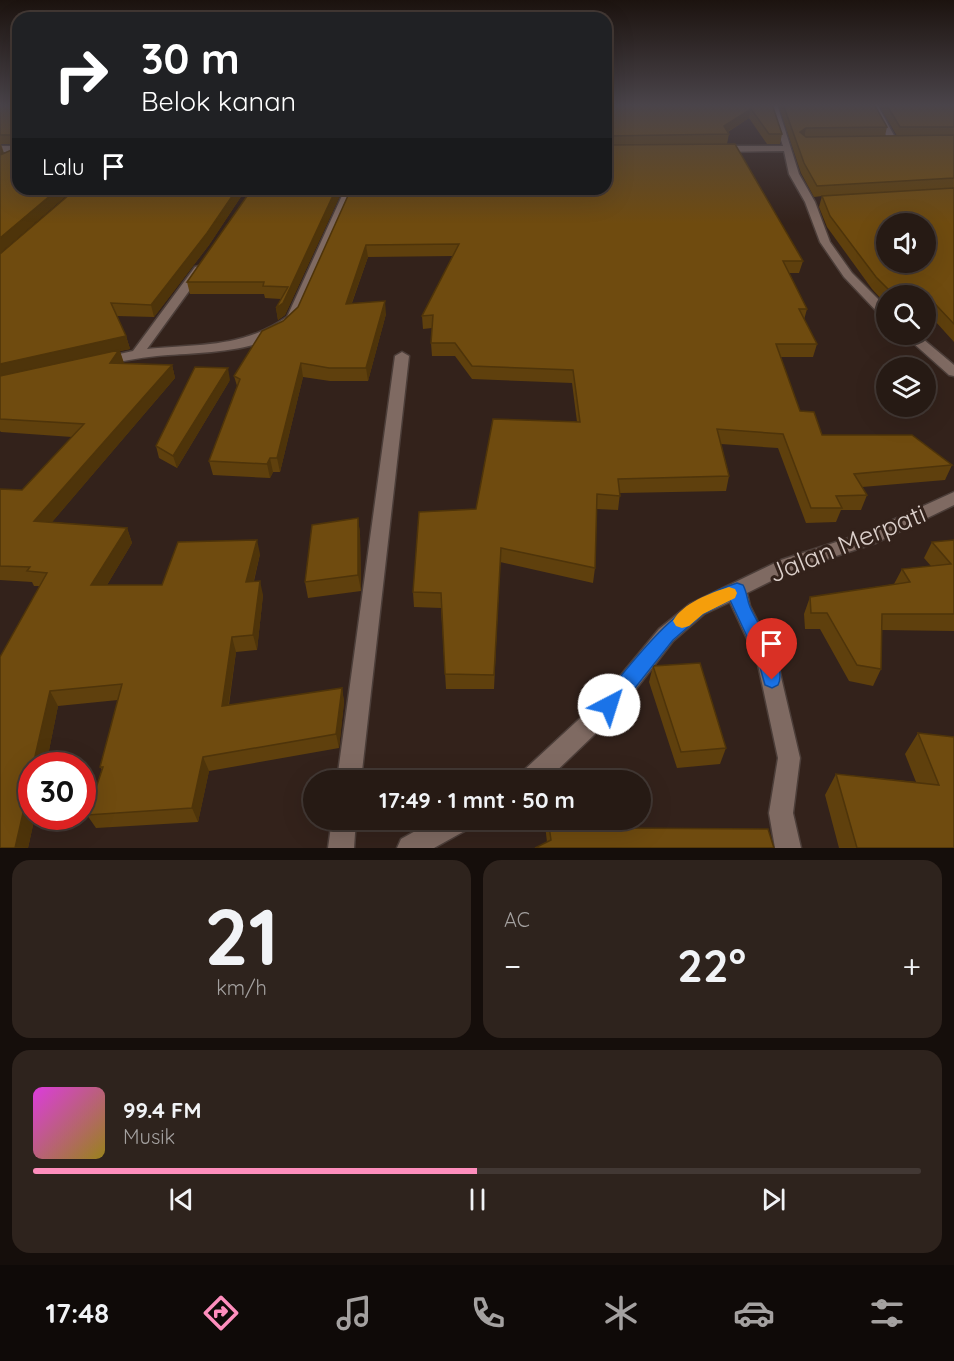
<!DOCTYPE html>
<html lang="id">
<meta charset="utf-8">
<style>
body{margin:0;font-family:Quicksand,sans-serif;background:#2e231d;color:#f1f3f6;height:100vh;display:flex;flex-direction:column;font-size:22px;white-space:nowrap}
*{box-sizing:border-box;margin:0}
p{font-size:20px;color:#a4a1a0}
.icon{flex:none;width:33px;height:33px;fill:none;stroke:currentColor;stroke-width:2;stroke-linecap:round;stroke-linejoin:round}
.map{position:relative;height:848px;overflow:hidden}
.panel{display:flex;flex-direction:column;gap:12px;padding:12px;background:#150e0b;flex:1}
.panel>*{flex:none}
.top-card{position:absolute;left:12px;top:12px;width:600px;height:183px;border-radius:18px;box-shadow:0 6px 24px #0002,0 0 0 2px #423834;background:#202124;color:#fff;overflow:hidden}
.tools{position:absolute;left:876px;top:213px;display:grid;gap:12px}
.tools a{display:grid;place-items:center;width:60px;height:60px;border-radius:50%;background:#261a14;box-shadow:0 6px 24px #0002,0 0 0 2px #423834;font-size:30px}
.speed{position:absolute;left:18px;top:752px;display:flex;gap:12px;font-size:30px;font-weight:700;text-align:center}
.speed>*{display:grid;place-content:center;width:78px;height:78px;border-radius:50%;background:#261a14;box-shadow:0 6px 24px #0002,0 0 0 2px #423834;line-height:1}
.speed .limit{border:9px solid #d22;background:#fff;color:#111}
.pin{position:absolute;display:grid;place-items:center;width:51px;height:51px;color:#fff;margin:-62px -26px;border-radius:50% 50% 50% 0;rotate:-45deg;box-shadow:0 0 6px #0007}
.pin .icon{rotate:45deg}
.me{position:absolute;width:66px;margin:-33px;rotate:40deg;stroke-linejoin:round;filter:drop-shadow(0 0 4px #0008)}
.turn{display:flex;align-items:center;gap:21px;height:126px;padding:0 30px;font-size:27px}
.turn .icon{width:78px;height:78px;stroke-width:2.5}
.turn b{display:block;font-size:42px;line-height:51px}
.then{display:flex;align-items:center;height:57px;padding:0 30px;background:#0003;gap:12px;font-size:22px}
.big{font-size:45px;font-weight:700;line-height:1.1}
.panel .widget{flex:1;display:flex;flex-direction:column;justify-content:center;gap:9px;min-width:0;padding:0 21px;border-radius:18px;background:#2e231d}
.panel .dial{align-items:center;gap:0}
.dial b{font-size:78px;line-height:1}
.song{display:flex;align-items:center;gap:18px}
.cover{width:72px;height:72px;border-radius:9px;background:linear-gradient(135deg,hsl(300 70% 55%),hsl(50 70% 35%))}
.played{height:6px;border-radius:3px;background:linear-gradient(90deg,#fe8ebd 50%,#423834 50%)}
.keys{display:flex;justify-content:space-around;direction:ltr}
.heat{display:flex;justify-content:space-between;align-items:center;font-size:33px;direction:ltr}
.panel .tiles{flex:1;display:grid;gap:12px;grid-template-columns:1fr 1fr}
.widget:last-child{grid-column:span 2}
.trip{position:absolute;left:303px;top:770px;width:348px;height:60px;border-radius:30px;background:#261a14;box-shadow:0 6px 24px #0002,0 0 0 2px #423834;font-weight:700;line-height:60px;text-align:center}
.tabs{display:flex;height:96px;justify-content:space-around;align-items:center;background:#0f0a08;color:#a4a1a0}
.tabs .icon{width:42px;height:42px}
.tabs .on{color:#fe8ebd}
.tabs b{font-size:27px;color:#f1f3f6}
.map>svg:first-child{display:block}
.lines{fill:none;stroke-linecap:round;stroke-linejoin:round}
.street-casing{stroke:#4c3e39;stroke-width:3}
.street{fill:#7f6a62;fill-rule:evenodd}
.wall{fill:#5f400d;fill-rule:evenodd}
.shaded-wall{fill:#4e340a}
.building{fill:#6f4b0f;stroke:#4e340a;stroke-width:1.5;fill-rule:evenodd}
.route{fill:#1a73e8;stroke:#114b97;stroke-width:1.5}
.slow{fill:#f59e0b}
.labels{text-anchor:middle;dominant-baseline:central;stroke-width:6;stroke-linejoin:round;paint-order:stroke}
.near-street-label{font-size:26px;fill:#dbcfca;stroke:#33221b}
</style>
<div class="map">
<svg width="954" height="848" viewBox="0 0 954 848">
<rect width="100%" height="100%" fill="#33221b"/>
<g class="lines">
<g class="street-casing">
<path id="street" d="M769 104H777L799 174 815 202 830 242 852 273 886 307V318L882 317 844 277 820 242 805 202 789 174 784 151 719 152 715 149 719 146H783Z
M869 104H877L897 141 896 143 889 141Z
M0 146H18V152H0Z
M345 189H355L298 319C267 355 200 352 157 356 138 358 120 361 102 366L97 365 95 362 97 359 133 351 195 267 199 266 205 269 147 349C198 344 243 348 287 317Z
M903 334H917L954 365V376L949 375Z
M402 352 409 356 361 780H337L395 356Z
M954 492V505L876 543 793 570 747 593 750 606 777 660 800 758 793 813 801 848H775L769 813 778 758 757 660 730 602 704 614 673 641 618 712 547 780H518L522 772 602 698 659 629 690 604 781 560 864 533Z
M332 819H356L354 848H328Z
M437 819H473L470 828 434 848H397L401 839Z"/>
</g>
<use href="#street" class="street"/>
</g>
<path class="wall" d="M0 104 74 189 0 253ZM1 144H16V148L4 153Z
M606 104H772L782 134 780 144H767L749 118 728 132 729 134 727 144 803 261 799 273H789L807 309 804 320 817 344 813 357H780L800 411 822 435 952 465 945 480 862 487 867 495 861 510H841L836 522 806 523 778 448 721 444 729 476 726 491 620 493 618 510 596 509 595 568 593 583 500 562 494 689H446L441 608 414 607 413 592 476 509 577 422 572 383 472 379 455 356H432L431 343 432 328 423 329 422 316 453 256 368 257 352 303 386 314 368 381H330L303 377 280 472H273L270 478 213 475 209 461 237 386 234 376 283 321 298 307 351 189H606Z
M778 104H874L887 127 885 136H897L878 104H954V342L926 311V296H886V301H883L872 289 827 227 819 207 822 196 814 197 801 173Z
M76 189H246L209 245 154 317 117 316 126 336 130 349 120 351 123 363 172 365 175 378 52 522 127 528 132 543 107 585H162L260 554 254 581 263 595 257 650 236 652 229 705 342 688 344 702 339 748 209 771 198 822 96 828 87 815 102 770 100 767 118 700 58 706 46 765H32V816H35L28 848H0L39 586H34L32 582 0 580V489L22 490 72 437 1 432 0 431V254Z
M252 189H343L285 315 278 320 276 308 281 299 265 298 264 294H190L187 282Z
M230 380 177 468 159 458 156 446Z
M358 518 360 534 361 591 308 598 305 582Z
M954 540V631L882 630 881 669 873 686 849 681 820 629H805L804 614 810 597 894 584 902 569 931 566 924 558 932 542Z
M653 666 726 748 720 764 677 768 649 682Z
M918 733 954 737V848H839L825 795 836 774 916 782 905 754Z
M546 819H610L613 828 547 842 545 825Z"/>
<path class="shaded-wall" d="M751 109 749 118 722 135 724 126Z
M806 128 804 138 800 132Z
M0 144 4 154 0 157Z
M58 189H74L0 253V238Z
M237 189H246L209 245 154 317 151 305Z
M336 189H343L285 315 278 320 276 308 283 303Z
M366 245 368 257 347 316 346 304Z
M385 301 386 314 368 381 366 368Z
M126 336 130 349 120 351 124 363 114 376 0 379V364Z
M301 363 303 377 280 472 277 458Z
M172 365 175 378 41 535 34 521Z
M228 368 230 380 177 468 173 456Z
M270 458 273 472 270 478 267 464Z
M358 518 360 534 361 591 358 575Z
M127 528 132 543 98 600 91 585Z
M257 540 260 554 250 596 246 582Z
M260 581 263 595 257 650 253 635Z
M232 637 236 652 226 721 222 706Z
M342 688 344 702 339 748 336 734Z
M50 691 58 706 46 765H33Z
M203 757 209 771 198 822 192 808Z
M32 774V816H35L28 848H15Z"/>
<path class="building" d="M0 104H18V189H58L0 238V155L16 148V135H0Z
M606 104H772L782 134H769L751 109 724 126 729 134 606 136Z
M783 104H874L887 127 806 128 800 132 806 137 954 135V178L817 186 804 163Z
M886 104H954V127H900Z
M606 144 607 145 735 144 803 261H783L807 309H799L817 344H776L800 411 814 412 822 435H912L952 465 854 474 867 495 836 496 842 508H811L783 434 717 429 729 476 618 479 620 496 597 494 595 568 501 548 494 675 445 674 441 593 413 592 419 512 476 509 493 419 580 422 573 370 472 366 455 343H431L433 315 422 316 459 244 366 245 346 304 385 301 366 368H329L301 363 277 458H270L267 464 209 461 240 379 234 376 262 331 283 321 298 307 351 189H606Z
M954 188V324L921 289H888L876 277 830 216 822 196ZM886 224H926V262H886Z
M76 189H237L207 233 151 305 111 303 126 336 0 364V254Z
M252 189H336L283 303 276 308 288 287 263 286 264 282H187Z
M119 350 110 363 172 365 34 521 127 528 91 585H162L178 542 257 540 246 582 260 581 253 635 232 637 222 706 342 688 336 734 203 757 192 808 87 815 103 767H100L122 684 50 691 33 765H32V774L15 848H0V657L47 573 27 571 30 567 0 566V489L22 490 84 424 0 419V376Z
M195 367 228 368 173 456 156 446Z
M358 518V575L305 582 312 525Z
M954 540V614H882L881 669 857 665 827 613H811L810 597 910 582 902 569 951 564 932 542Z
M700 663 726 748 681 752 653 666Z
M918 733 954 737V848H857L836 774 939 785Z
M548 819H610L613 828 768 829 774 848H535L551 840Z"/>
<linearGradient id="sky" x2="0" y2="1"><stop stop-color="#1c130f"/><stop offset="0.47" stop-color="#4a444a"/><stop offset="1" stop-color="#4a444a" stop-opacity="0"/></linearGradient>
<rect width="954" height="223" fill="url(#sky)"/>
<path class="route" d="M737 583 743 585C747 592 747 600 750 607 758 626 788 666 778 685L772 688 765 685 758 660 730 600 703 614 673 640 616 712 609 714 602 712 600 705 602 699C642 651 674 603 737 583Z"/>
<path class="slow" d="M729 587 735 589 737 593 735 598 703 614 689 626 682 628 676 626 673 621C683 603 710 593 729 587Z"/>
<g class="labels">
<g class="near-street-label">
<text transform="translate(847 543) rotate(-22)">Jalan Merpati</text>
</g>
</g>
</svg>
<div class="tools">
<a><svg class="icon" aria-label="sound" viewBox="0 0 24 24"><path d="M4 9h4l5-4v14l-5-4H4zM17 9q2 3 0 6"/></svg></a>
<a><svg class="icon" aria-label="search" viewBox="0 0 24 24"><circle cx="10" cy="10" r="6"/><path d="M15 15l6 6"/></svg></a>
<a><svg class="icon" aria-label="layers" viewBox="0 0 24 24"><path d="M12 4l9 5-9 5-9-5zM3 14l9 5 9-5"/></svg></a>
</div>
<div class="speed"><div class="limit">30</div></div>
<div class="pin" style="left:772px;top:680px;background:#d93025"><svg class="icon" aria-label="arrive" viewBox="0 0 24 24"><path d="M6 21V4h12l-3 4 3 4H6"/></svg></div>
<svg class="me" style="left:609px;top:705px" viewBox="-20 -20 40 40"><circle r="19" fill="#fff"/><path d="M0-13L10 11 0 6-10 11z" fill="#1a73e8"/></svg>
<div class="trip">17:49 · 1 mnt · 50 m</div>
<div class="top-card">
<div class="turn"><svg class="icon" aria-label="right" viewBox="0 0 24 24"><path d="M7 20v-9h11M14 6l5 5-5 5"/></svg><div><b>30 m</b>Belok kanan</div></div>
<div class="then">Lalu<svg class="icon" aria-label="arrive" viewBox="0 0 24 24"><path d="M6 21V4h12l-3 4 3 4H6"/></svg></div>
</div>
</div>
<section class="panel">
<div class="tiles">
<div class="widget dial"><b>21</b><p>km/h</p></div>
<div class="widget"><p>AC</p>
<div class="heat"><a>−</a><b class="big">22°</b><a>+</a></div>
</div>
<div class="widget">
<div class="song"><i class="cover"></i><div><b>99.4 FM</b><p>Musik</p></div></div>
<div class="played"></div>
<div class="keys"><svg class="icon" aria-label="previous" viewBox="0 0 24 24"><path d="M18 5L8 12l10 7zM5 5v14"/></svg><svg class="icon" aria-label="pause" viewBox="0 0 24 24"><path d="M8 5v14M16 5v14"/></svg><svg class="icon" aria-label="next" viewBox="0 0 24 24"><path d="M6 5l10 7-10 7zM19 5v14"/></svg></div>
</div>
</div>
</section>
<nav class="tabs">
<b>17:48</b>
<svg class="icon on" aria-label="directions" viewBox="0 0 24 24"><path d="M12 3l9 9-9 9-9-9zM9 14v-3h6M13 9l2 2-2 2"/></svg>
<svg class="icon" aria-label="music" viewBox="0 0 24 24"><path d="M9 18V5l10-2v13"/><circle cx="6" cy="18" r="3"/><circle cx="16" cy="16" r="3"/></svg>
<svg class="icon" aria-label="phone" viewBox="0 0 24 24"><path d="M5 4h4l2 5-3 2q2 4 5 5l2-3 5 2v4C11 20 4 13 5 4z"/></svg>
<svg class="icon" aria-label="climate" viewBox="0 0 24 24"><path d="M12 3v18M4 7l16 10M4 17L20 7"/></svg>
<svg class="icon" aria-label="car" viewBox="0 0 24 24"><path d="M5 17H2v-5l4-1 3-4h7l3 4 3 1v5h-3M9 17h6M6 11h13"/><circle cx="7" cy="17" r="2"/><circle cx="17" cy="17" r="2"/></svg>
<svg class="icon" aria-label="filters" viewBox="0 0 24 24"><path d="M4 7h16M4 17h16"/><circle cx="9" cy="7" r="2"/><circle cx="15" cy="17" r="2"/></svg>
</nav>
